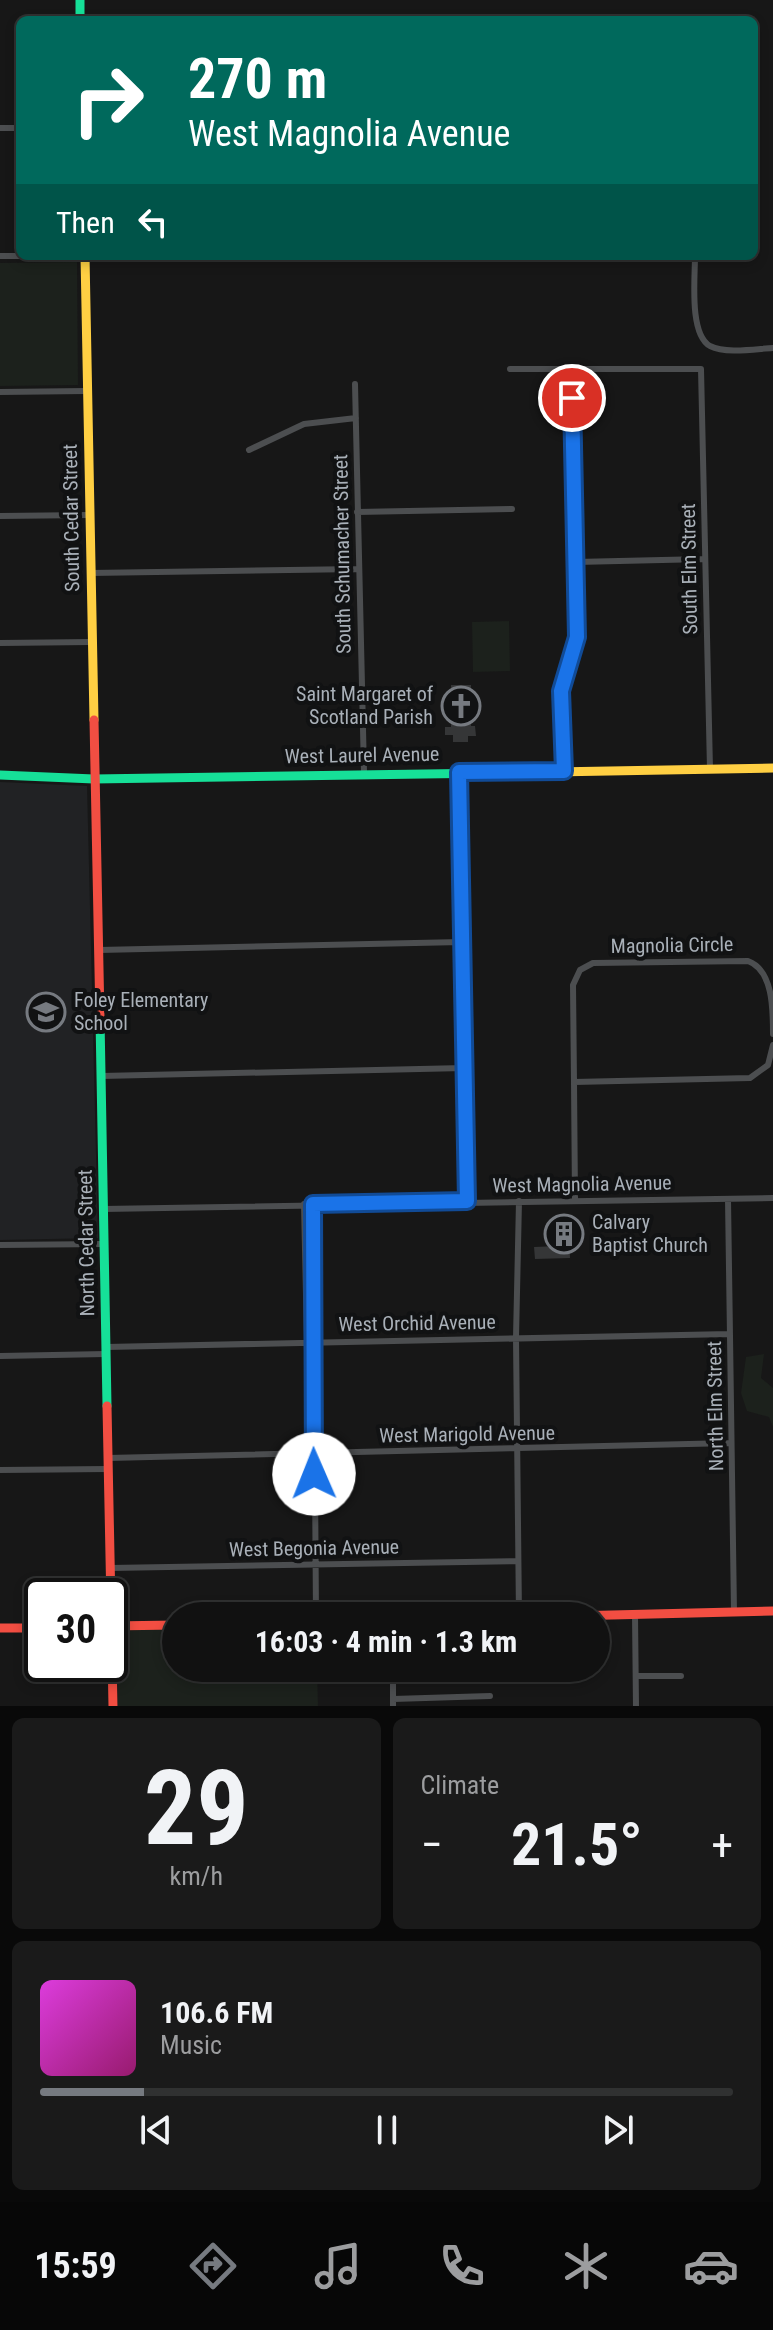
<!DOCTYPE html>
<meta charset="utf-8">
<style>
body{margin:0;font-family:"Roboto Condensed",sans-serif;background:#1a1a1a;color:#f1f3f6;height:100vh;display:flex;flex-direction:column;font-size:30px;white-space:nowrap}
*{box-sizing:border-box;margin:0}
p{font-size:26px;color:#9c9d9f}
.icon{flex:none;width:44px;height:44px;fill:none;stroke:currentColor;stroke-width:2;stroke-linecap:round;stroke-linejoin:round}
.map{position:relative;height:1706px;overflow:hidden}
.drawer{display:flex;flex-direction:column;gap:12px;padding:12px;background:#090909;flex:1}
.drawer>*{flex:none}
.hud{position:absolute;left:16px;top:16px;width:742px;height:244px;border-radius:12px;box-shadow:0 4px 12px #0003,0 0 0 2px #303131;background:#00695c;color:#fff;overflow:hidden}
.speed{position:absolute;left:24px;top:1578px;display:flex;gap:16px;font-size:40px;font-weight:700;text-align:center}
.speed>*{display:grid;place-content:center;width:104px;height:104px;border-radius:50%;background:#111;box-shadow:0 4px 12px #0003,0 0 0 2px #303131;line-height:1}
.speed .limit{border:4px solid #111;border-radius:12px;background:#fff;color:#111}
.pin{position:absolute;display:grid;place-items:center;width:68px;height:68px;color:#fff;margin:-34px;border:4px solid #fff;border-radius:50%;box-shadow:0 2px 8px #0007}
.me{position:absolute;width:88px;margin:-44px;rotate:359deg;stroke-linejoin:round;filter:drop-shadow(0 0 6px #0008)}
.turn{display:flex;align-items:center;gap:28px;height:168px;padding:0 40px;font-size:36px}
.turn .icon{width:104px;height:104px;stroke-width:2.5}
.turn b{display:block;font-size:56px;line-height:68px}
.then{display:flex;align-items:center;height:76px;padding:0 40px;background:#0003;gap:16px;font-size:30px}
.big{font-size:60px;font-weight:700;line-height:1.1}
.drawer .widget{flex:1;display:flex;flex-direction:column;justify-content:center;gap:12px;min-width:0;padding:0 28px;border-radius:12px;background:#1a1a1a}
.drawer .dial{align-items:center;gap:0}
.dial b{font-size:104px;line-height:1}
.song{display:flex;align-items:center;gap:24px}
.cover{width:96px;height:96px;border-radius:12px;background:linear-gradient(135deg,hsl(300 70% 55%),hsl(320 70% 35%))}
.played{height:8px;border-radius:4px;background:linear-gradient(90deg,#767a80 15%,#303131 15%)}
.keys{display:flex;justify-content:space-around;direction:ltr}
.heat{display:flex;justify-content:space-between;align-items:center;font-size:44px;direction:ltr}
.drawer .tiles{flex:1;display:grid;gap:12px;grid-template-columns:1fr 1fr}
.widget:last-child{grid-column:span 2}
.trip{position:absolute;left:162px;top:1602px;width:448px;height:80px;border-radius:40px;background:#111;box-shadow:0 4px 12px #0003,0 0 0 2px #303131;font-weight:700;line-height:80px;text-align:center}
.dock{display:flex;height:128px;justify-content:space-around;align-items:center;background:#070707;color:#9c9d9f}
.dock .icon{width:56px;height:56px}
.dock .current{color:#767a80}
.dock b{font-size:36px;color:#f1f3f6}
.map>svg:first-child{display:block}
.built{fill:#212224}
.green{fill:#1c211c}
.building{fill:#353637}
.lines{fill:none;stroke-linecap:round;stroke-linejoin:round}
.street{stroke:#4c4e50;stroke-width:6}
.fast{stroke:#16e098;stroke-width:9}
.slow{stroke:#ffcf43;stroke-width:9}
.jam{stroke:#f24e42;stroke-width:9}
.route-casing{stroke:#114b97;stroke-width:20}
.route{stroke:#1a73e8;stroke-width:14}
.labels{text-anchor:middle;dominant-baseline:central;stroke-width:8;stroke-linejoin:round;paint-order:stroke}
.street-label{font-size:20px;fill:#a9b0b8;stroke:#111213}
.poi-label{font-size:20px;fill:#a9b0b8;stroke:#111213;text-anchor:start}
</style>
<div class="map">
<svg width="773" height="1706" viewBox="0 0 773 1706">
<rect width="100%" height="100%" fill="#171717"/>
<path class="built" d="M0 782 87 786 98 1238 0 1240Z"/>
<path class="green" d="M77 262 78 385 0 386V263Z
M509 621 510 671 473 672 472 622Z
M764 1354 761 1378 773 1388V1427L769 1417 747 1411 741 1393 746 1357Z
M176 1628V1668H317L318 1706H118L117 1631Z"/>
<path class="building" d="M451 685H471V726H475L476 736H468V742H453V735H445V727H451Z
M558 1221H569L570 1258 535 1259 534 1247 558 1246Z"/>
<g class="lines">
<path class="street" d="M0 128H20
M0 256H20
M695 256C695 278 689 334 710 346 726 354 755 349 773 348
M510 369H701L710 769
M355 384 364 772
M0 392 86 391
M249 450 304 424 356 418
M357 512 512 509
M0 516 89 515
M576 562 705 559
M90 573 359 569
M0 643 91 642
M564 771 561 691 577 637 572 369
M459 772 467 1201
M99 950 461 942
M773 1034C773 1009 773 970 748 961L593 963 580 970 573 985 574 1082 750 1078 768 1065 773 1045
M101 1076 464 1068
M574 1082 575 1200
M728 1199 734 1612
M304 1204 307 1341
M313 1204 316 1616
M103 1209 773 1198
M0 1245 104 1244
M106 1347 730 1334
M0 1356 106 1354
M108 1458 731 1443
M0 1470 108 1469
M110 1568 518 1561
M635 1615 636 1706
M519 1616 516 1338 519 1201
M393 1668V1706
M636 1676H681
M393 1699 490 1696"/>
<path class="fast" d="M80 0V20
M0 775 94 779 553 772
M100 1019 107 1406"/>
<path class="slow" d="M85 256 94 720
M553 772 773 768"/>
<path class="jam" d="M94 720 100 1019
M107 1406 113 1706
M571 1616 773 1611
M110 1626 176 1625
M0 1628H42"/>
</g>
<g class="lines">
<g class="route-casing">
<path id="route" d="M314 1474 313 1204 467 1201 459 772 564 771 561 691 577 637 572 398"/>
</g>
<use href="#route" class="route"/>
</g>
<defs>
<g id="church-ring" transform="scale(2)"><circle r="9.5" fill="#111213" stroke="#767a80" stroke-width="1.5"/><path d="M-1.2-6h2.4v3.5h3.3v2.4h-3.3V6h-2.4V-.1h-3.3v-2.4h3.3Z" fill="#767a80"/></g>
<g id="school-ring" transform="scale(2)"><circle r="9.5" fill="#111213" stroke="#767a80" stroke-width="1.5"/><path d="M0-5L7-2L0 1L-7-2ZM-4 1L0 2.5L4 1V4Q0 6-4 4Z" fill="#767a80"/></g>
<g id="building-ring" transform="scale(2)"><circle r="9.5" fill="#111213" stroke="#767a80" stroke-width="1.5"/><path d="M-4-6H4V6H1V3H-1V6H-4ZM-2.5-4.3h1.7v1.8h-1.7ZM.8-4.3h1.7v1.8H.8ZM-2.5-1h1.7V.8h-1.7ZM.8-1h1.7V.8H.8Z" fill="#767a80"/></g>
</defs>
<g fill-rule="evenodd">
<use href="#church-ring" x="461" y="706"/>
<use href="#school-ring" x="46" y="1012"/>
<use href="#building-ring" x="564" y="1234"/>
</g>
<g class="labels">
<g class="street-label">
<text transform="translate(71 518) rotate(-91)">South Cedar Street</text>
<text transform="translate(342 554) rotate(-91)">South Schumacher Street</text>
<text transform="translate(689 569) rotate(-91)">South Elm Street</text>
<text transform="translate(362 755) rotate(-1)">West Laurel Avenue</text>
<text transform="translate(672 945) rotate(-1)">Magnolia Circle</text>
<text transform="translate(582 1184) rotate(-1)">West Magnolia Avenue</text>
<text transform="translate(86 1243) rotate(-91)">North Cedar Street</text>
<text transform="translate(417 1323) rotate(-1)">West Orchid Avenue</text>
<text transform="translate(715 1406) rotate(-91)">North Elm Street</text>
<text transform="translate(467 1434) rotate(-1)">West Marigold Avenue</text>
<text transform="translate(314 1548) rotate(-1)">West Begonia Avenue</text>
</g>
<g class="poi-label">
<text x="433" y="694" text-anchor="end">Saint Margaret of<tspan x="433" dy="23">Scotland Parish</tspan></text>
<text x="74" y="1000">Foley Elementary<tspan x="74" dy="23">School</tspan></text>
<text x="592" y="1222">Calvary<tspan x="592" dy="23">Baptist Church</tspan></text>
</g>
</g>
</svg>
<div class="speed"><div class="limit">30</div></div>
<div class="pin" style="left:572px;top:398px;background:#d93025"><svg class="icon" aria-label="arrive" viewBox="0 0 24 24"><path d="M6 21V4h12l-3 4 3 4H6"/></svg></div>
<svg class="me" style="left:314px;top:1474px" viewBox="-20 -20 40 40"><circle r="19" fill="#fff"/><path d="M0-13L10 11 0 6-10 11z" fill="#1a73e8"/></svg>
<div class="trip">16:03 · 4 min · 1.3 km</div>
<div class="hud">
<div class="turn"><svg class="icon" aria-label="right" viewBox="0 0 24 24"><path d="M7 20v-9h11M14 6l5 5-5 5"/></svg><div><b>270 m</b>West Magnolia Avenue</div></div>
<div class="then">Then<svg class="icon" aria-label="left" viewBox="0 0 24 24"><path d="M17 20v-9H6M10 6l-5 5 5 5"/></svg></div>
</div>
</div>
<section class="drawer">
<div class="tiles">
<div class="widget dial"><b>29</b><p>km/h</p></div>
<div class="widget"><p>Climate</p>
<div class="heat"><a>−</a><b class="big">21.5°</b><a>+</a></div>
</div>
<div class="widget">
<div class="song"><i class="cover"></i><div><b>106.6 FM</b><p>Music</p></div></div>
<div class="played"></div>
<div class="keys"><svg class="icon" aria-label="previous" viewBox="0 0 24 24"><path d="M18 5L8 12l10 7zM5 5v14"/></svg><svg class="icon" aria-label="pause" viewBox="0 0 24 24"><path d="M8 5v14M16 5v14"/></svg><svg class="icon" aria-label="next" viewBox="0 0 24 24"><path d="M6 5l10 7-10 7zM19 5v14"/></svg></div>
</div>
</div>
</section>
<nav class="dock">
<b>15:59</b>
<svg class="icon current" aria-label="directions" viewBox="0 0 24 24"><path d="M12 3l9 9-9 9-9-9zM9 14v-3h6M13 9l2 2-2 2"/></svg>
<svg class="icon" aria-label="music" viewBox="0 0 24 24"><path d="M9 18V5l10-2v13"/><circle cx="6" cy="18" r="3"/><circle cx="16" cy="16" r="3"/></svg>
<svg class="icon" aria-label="phone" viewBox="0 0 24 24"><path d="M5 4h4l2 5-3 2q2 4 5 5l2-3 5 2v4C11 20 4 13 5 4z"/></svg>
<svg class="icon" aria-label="climate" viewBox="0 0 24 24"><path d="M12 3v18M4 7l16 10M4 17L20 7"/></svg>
<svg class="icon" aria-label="car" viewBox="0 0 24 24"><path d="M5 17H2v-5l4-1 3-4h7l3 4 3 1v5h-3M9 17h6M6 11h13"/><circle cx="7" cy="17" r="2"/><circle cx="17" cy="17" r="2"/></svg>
</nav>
